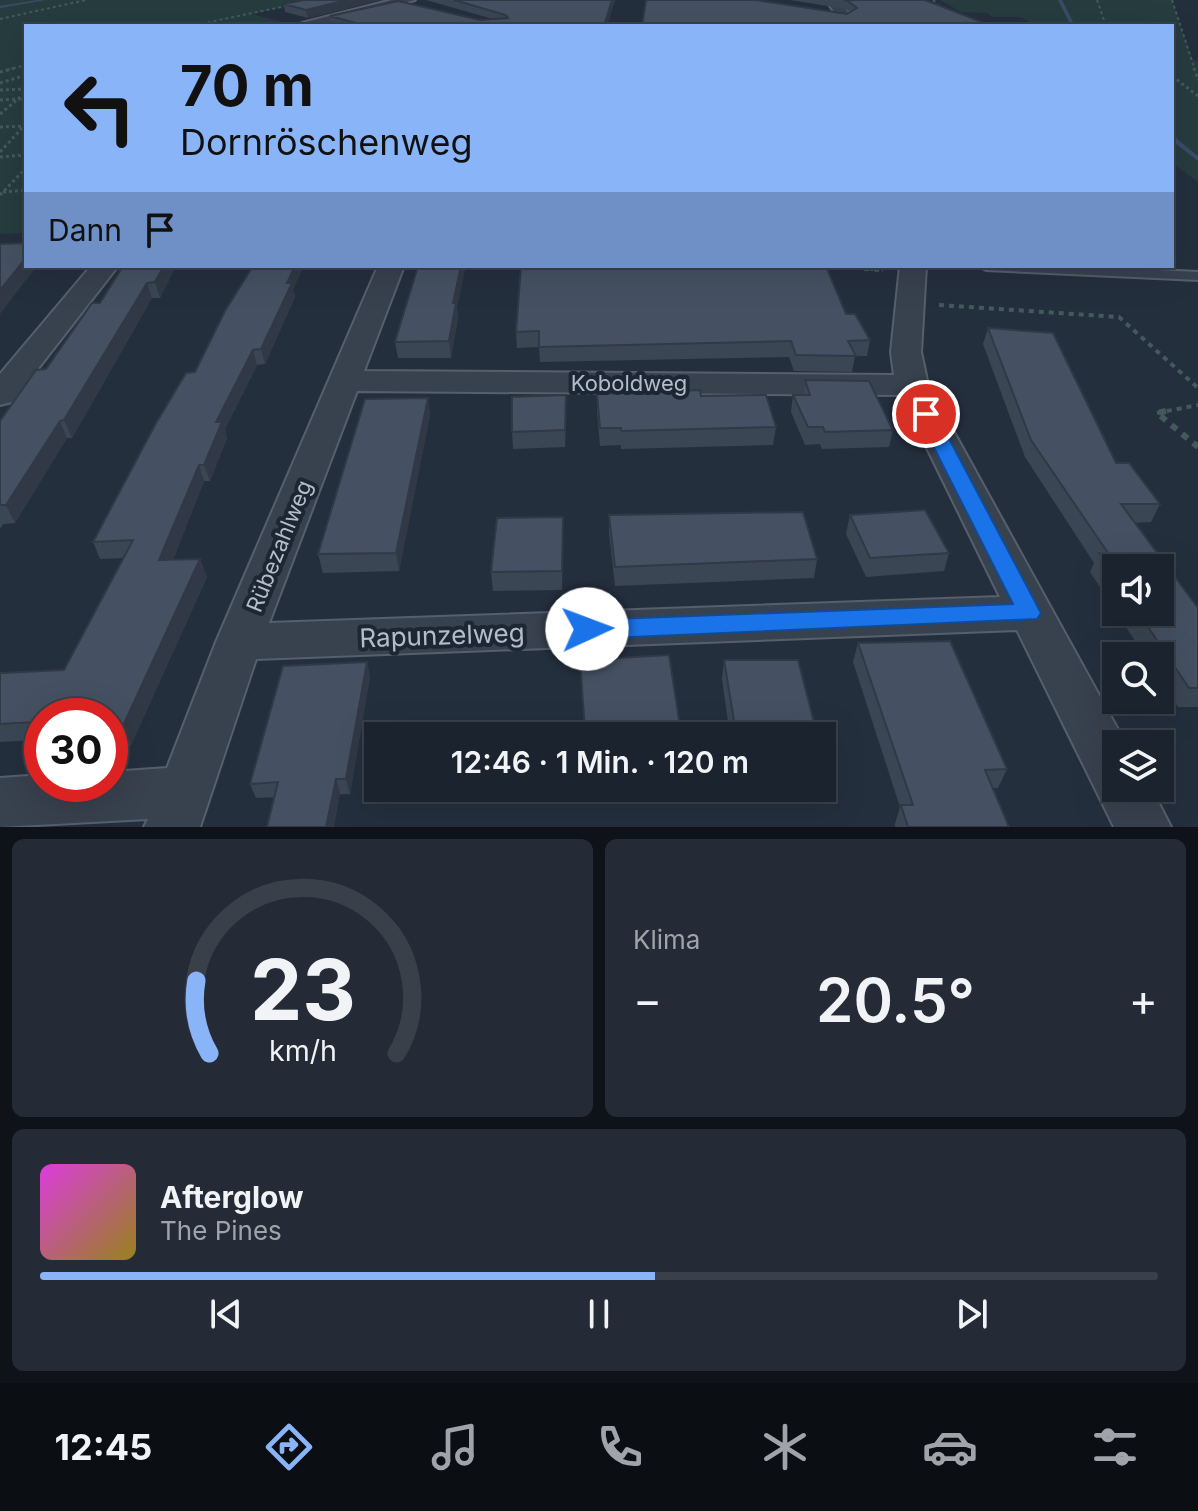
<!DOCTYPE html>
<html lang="de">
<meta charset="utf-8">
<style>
body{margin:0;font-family:Inter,sans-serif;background:#242b36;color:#f1f3f6;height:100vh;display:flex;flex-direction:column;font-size:30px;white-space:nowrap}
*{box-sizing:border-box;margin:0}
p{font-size:26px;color:#a0a4aa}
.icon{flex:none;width:44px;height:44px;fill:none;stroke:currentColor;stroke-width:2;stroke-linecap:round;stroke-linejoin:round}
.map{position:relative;height:827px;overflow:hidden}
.drawer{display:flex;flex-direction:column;gap:12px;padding:12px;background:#0f1319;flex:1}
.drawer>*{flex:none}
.banner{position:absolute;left:24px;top:24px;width:1150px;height:244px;border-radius:0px;box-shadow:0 8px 32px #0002,0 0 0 2px #39404a;background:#8ab4f8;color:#111;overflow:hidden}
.buttons{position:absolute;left:1102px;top:554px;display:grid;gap:16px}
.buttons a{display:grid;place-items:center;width:72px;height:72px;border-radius:0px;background:#1b232e;box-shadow:0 8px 32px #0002,0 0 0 2px #39404a;font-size:40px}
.speed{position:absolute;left:24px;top:698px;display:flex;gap:16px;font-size:40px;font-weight:700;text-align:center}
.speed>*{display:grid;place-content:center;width:104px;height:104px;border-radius:50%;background:#1b232e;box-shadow:0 8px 32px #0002,0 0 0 2px #39404a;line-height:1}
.speed .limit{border:12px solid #d22;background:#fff;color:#111}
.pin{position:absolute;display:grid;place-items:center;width:68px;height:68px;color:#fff;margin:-34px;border:4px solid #fff;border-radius:50%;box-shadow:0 2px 8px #0007}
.me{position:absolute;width:88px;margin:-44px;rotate:88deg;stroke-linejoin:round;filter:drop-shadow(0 0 6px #0008)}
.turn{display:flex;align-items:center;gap:28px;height:168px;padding:0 24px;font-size:36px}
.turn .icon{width:104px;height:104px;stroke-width:2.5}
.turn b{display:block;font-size:56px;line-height:68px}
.then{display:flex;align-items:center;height:76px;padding:0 24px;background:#0003;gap:16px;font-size:30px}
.big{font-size:60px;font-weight:600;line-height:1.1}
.drawer .card{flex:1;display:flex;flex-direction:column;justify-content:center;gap:12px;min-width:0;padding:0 28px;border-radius:12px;background:#242b36}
.drawer .dial{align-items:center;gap:0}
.dial svg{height:208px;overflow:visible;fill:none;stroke:#39404a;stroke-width:7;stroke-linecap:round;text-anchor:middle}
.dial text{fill:#f1f3f6;stroke:none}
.song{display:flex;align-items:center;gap:24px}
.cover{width:96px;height:96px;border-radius:12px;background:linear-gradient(135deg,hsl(300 70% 55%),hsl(50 70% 35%))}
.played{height:8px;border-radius:4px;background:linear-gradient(90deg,#8ab4f8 55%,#39404a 55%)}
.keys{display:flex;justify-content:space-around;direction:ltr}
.heat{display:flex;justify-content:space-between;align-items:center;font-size:44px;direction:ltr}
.drawer .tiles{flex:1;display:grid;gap:12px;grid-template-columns:1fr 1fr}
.card:last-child{grid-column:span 2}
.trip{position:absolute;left:364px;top:722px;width:472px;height:80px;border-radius:0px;background:#1b232e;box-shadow:0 8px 32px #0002,0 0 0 2px #39404a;font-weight:600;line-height:80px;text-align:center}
.dock{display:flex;height:128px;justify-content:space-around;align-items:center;background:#0b0e12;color:#a0a4aa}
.dock .icon{width:56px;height:56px}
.dock .current{color:#8ab4f8}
.dock b{font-size:36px;color:#f1f3f6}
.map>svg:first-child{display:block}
.green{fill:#263c3f}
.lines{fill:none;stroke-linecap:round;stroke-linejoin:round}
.stream{fill:#394c67;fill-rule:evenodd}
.service-casing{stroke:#565f6c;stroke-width:4}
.minor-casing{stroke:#565f6c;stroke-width:4}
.path-far3{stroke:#44595c;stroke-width:2;stroke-dasharray:3 3;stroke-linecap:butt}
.path-far2{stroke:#44595c;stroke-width:3;stroke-dasharray:3 3;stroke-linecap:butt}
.path-far1{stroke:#44595c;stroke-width:4;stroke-dasharray:5 5;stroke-linecap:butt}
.path{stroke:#44595c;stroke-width:6;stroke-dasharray:7 7;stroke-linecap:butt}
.service{fill:#38414e;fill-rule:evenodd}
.minor{fill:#38414e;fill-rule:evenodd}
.wall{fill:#3b4654}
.shaded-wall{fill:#303945}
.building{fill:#455162;stroke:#303945;stroke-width:2}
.route{fill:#1a73e8;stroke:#114b97;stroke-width:2}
.labels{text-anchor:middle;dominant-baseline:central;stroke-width:8;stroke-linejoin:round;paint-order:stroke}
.street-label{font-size:22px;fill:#b4bcc9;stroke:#1d2633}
.near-street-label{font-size:26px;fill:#b4bcc9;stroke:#1d2633}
</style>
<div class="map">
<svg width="1198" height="827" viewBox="0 0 1198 827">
<rect width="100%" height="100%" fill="#242f3e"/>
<path class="green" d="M0 0H318L252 14 297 26H26V233L0 234Z
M940 0H1172L1192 59 1198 61V182L1172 163V26H1037L1021 17H992L987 13 961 12Z"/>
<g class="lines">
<path class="stream" d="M37 0H46L0 8V6Z
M1058 0H1062L1075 26H1071Z
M1172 131 1175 133 1177 139 1198 156V161L1172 141Z"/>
<g class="service-casing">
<path id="service" d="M979 266H1076L1198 272V280L986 270Z"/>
</g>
<g class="minor-casing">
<path id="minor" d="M392 0H415L314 26 302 23Z
M826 0H839L858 26H844Z
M91 266H118L12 402 0 405V374Z
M378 266H404L364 371 894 375 891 352 900 266H926L921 352 928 385 1126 744H1116V788H1151L1171 827H1114L1017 630 256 659 200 827H144L148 819 0 827V778L42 775V784H110V772L167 768 216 642ZM357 391 901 395 1000 597 269 623Z"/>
</g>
<path class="path-far3" d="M933 0 943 9
M1097 0 1106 26
M1172 0 1195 70
M0 19 86 0
M190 26 291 5
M7 70 26 65"/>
<path class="path-far2" d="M1194 68 1198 80
M0 72 15 68
M1172 76 1198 96
M0 83 26 75
M0 90 26 89
M0 100 18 99 26 91
M0 114 18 99H26
M0 127 25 126
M0 152 24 126
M0 157 26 155
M3 192 26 190
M0 195 26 168
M864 269 883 270"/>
<path class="path-far1" d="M864 269 883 270
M939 305 1119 317 1198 388
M1157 413 1198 405"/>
<path class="path" d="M1166 411 1157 413 1198 447"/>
<use href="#service" class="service"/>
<use href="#minor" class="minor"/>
</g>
<path class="wall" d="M380 0 308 18 285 12 284 4Z
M426 0H615L607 26 331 25 330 16 480 20 493 19Z
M790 0H925L987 24 986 26H642L847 14 850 12 846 9Z
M123 266H176L160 298H152L72 438H67L15 523 3 524 0 529V421L46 369 100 303Z
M253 266H304L293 289 295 297 265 364 257 365 225 429 227 438 210 481H204L173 560 200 559 207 577 131 745 110 746V716H42V746L38 740 0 742V673L64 670 123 558 100 559 93 542 195 372Z
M457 308 458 318 451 358H398L395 342Z
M846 314 870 340 867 356H855L852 372 794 371 789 357 540 362 539 347 517 348 516 332Z
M988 328 1116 463 1160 504 1151 522 1134 523 1198 608V707H1178L1160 680V656H1145L1116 612H1160L1116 568V611L1090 572 1094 563 1025 457 983 344Z
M805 380 893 430 889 447 822 449 820 444 805 445 791 412 793 395H803Z
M597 394 701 396 776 427 773 445 621 449V445L600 446 597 411Z
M428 398 430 415 399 571 323 573 318 554Z
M566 412 565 447 513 449 512 432Z
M609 515 817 559 814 578 615 586 609 533Z
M850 515 949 553 944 571 866 577 846 534Z
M563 535 562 590 493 591 491 572Z
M858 643 1007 769 998 788H993L1009 827H895V824L900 807 853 662Z
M580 660 680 726 679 736H585Z
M724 660 815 726 813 736H730L722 679Z
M367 662 370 677 350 794 256 798 250 784Z"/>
<path class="shaded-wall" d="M347 0H380L308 18 306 10Z
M612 0H615L607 26H604Z
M26 258V266H37L0 314V290Z
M164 266H176L160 298 155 282Z
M295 266H304L293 289 295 297 265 364 261 349 287 283Z
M461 266H466L457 308 458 318 451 358 449 341 453 303Z
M147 283 152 298 72 438 64 420Z
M253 350 257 365 225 429 227 438 210 481 204 465 216 422Z
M428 398 430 415 399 571 396 553Z
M60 421 67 438 15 523 6 505Z
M199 465 204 481 166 577 159 560Z
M200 559 207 577 131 745 122 728Z
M367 662 370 677 350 794 346 779Z
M336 779 340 794 334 827H326Z"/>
<path class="building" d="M304 0H347L306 10 284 4Z
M454 0H612L604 26H367L330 16 398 1 480 20 508 18 506 15Z
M646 0H756L847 14 857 8 848 1 844 0H925L987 24 939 26H642Z
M26 243V258L0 290V244Z
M123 266H164L155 282 147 283 64 420 60 421 6 505H0V421L36 370 46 369 92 303H100Z
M253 266H295L287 283H292L261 349 253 350 216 422H222L204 465H199L159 560 200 559 122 728H110V716H42V729H31L34 722 0 724V673L64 670 133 540 93 542 155 425 186 373 195 372 225 311Z
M418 266H461L453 303H456L449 341 395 342Z
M521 266H826L846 314H855L870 340 848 341 856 356 796 355 791 341 539 347V331L516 332Z
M988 328 1053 333 1116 463H1129L1160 504H1121L1198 608V688H1189L1138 612H1160V568H1116V579L1099 553H1108L1031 440Z
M805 380 869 381 893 430 825 432 823 427H808L793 395H810Z
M700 390 701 396 766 395 776 427 622 431 621 428H600L597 394Z
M566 395 565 430 512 432V397Z
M428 398 396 553 318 554 365 399Z
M925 510 949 553 870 558 850 515Z
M803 512 817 559 615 567 609 515Z
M563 517 562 571 491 572 497 518Z
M950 641 1007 769 985 770 1009 827H908L901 805H913L858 643Z
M669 655 680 726 585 731 580 660Z
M724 660H798L815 726 735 727Z
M367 662 346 779H336L326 827H267L278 782 250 784 283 666Z"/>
<path class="route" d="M926 408 936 414 1041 613 1037 619 587 639 578 636 575 629 578 623 587 620 1013 604 917 414Z"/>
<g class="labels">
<g class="street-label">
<text x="629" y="383">Koboldweg</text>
<text transform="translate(279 546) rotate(-68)">Rübezahlweg</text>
</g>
<g class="near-street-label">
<text transform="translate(442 635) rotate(-2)">Rapunzelweg</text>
</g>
</g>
</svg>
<div class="buttons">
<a><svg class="icon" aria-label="sound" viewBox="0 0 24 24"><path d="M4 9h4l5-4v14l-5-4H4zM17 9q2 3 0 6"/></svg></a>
<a><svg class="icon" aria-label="search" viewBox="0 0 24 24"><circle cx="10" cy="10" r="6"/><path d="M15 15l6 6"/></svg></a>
<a><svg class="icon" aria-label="layers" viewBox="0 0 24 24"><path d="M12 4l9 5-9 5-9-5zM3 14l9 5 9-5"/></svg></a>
</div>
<div class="speed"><div class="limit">30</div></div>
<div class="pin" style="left:926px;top:414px;background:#d93025"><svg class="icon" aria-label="arrive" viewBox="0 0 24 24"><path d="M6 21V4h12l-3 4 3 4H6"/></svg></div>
<svg class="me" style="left:587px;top:629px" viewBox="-20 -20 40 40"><circle r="19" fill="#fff"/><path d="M0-13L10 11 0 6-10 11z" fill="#1a73e8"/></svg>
<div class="trip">12:46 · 1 Min. · 120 m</div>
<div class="banner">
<div class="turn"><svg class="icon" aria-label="left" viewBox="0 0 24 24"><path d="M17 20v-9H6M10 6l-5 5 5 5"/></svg><div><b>70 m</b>Dornröschenweg</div></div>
<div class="then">Dann<svg class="icon" aria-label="arrive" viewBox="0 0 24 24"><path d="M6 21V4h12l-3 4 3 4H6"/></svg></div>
</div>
</div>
<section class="drawer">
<div class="tiles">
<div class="card dial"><svg viewBox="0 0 100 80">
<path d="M14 69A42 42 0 1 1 86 69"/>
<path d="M14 69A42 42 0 0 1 9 41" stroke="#8ab4f8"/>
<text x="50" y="56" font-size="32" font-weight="700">23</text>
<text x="50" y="72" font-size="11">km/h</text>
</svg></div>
<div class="card"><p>Klima</p>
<div class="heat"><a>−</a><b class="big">20.5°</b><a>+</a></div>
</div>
<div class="card">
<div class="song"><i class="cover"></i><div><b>Afterglow</b><p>The Pines</p></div></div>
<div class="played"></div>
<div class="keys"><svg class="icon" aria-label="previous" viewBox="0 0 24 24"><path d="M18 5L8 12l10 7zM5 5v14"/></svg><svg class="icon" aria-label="pause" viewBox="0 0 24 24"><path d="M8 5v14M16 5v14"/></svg><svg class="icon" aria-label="next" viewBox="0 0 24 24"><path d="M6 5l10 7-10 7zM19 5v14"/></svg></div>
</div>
</div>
</section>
<nav class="dock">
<b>12:45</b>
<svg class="icon current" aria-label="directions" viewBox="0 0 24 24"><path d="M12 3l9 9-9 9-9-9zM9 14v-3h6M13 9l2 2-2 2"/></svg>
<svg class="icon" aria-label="music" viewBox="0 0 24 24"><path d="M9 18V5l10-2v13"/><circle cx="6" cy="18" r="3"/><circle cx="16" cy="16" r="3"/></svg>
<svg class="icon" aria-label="phone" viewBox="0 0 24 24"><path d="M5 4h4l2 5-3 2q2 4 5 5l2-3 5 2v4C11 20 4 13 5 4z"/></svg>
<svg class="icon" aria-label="climate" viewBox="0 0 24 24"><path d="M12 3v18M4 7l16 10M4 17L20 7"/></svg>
<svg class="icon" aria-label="car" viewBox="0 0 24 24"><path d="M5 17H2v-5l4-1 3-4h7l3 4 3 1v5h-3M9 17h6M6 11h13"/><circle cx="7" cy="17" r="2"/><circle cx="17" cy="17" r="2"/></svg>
<svg class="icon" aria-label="filters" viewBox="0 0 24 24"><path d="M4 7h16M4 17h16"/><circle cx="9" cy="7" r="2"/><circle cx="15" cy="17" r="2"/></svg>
</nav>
